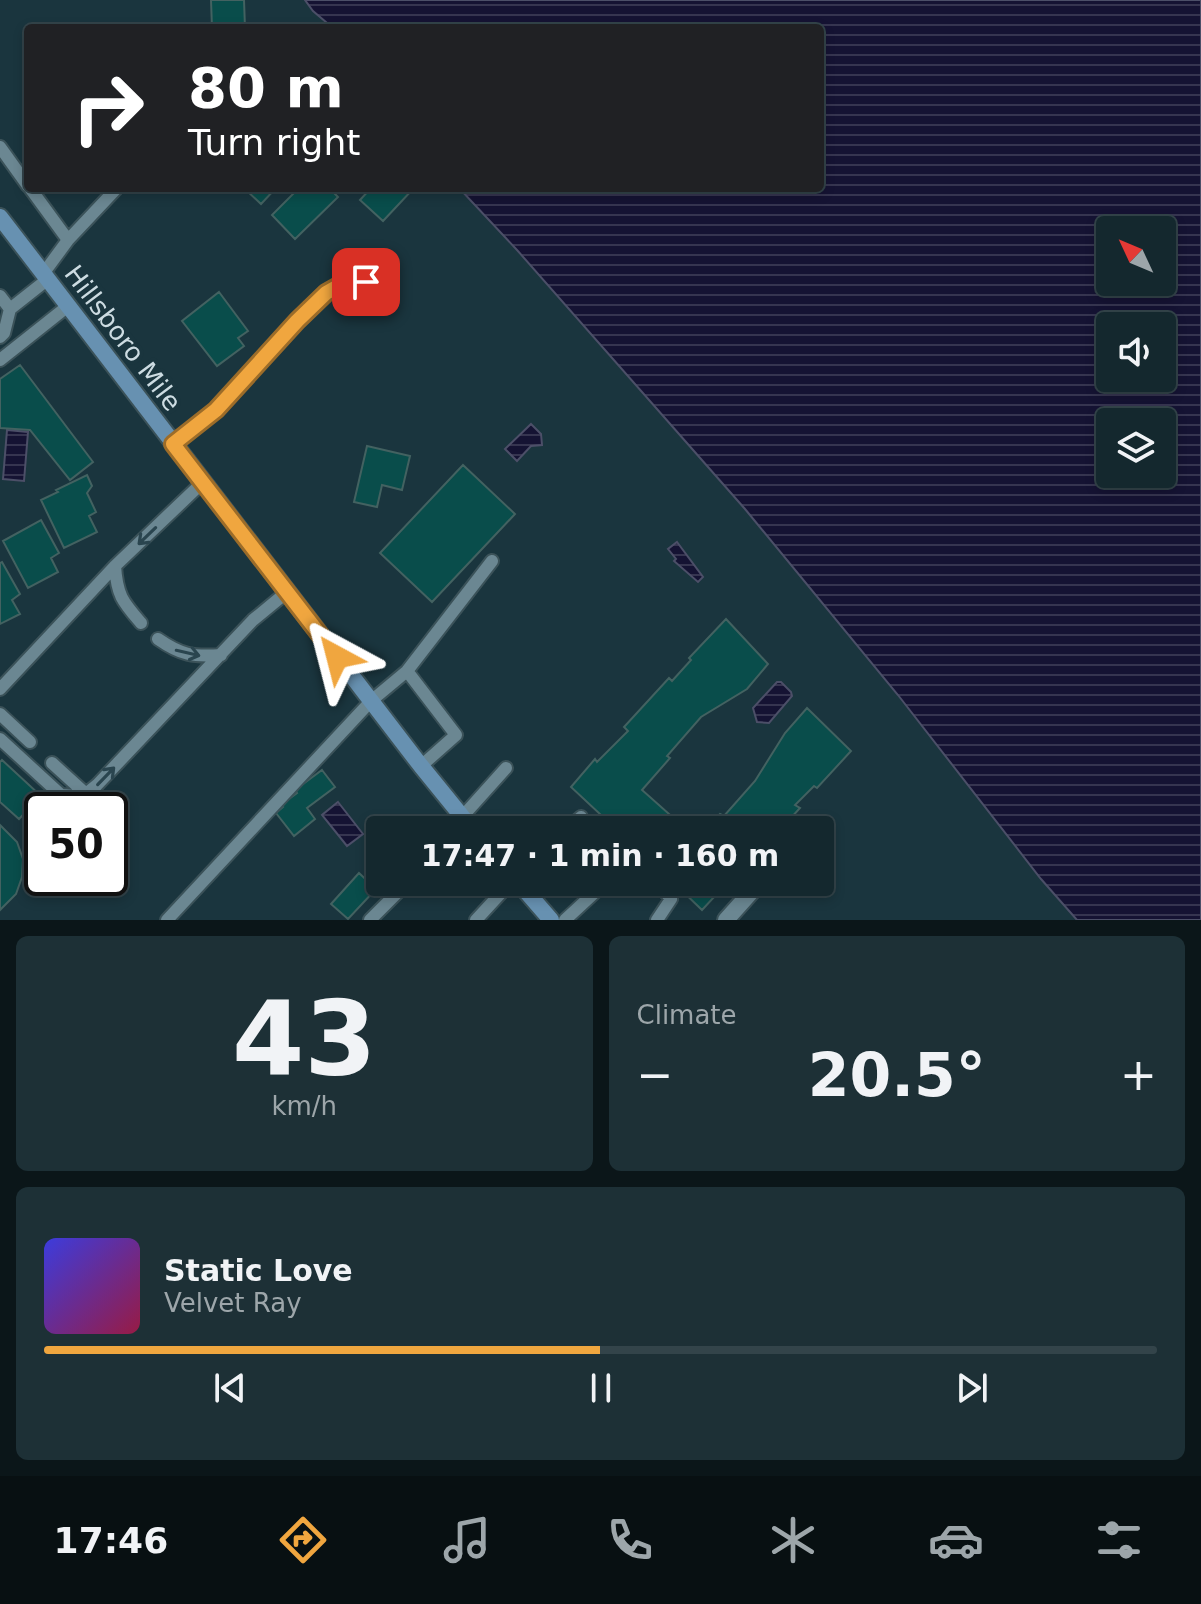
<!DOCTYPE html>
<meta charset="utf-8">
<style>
body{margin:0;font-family:"DejaVu Sans",sans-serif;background:#1d3036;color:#f1f3f6;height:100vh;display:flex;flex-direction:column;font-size:30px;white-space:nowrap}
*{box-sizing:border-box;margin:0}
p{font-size:26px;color:#9da6aa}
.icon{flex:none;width:44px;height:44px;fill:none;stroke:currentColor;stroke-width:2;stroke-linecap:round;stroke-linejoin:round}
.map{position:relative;height:920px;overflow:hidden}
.side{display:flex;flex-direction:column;gap:16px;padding:16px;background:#0b1619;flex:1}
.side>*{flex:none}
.top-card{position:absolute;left:24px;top:24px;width:800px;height:168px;border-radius:8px;box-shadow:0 4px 12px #0003,0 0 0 2px #33444a;background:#202124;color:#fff;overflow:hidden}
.needle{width:52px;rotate:314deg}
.tools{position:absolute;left:1096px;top:216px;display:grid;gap:16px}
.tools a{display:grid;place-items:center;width:80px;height:80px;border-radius:8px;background:#14282e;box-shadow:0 4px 12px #0003,0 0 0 2px #33444a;font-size:40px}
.speed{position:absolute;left:24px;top:792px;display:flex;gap:16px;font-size:40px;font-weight:700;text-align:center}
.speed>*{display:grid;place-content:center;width:104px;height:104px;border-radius:50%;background:#14282e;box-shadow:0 4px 12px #0003,0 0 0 2px #33444a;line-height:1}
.speed .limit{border:4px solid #111;border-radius:12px;background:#fff;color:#111}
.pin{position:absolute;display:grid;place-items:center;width:68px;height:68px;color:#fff;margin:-34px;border-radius:16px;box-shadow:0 4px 12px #0006}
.me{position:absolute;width:88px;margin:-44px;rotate:322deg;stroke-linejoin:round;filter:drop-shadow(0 0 6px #0008)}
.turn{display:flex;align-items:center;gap:28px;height:168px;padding:0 32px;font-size:36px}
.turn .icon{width:104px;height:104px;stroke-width:2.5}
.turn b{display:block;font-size:56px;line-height:68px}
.big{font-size:60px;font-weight:700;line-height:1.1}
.side .tile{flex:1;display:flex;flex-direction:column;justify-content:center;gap:12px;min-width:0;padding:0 28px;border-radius:12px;background:#1d3036}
.side .dial{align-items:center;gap:0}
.dial b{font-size:104px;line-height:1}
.song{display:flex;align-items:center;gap:24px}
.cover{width:96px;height:96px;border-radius:12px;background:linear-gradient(135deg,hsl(240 70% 55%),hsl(340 70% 35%))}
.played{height:8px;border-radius:4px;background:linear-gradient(90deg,#f0a63f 50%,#33444a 50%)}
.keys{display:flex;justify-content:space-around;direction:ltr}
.heat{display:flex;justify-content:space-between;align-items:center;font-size:44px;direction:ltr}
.side .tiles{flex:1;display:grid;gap:16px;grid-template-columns:1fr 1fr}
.tile:last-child{grid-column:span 2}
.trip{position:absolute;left:366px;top:816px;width:468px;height:80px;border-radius:8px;background:#14282e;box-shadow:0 4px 12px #0003,0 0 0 2px #33444a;font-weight:700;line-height:80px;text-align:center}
.menu{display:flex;height:128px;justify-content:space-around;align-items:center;background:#081012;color:#9da6aa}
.menu .icon{width:56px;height:56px}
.menu .on{color:#f0a63f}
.menu b{font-size:36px;color:#f1f3f6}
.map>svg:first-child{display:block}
.water{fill:url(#water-rules);stroke:#4c4f68;stroke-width:2;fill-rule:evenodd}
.building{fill:#094d4b;stroke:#436261;stroke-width:2}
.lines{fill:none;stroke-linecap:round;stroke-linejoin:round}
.lane-casing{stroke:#3b5259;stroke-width:16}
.street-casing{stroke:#3b5259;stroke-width:20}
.secondary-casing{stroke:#3b5259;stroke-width:20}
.lane{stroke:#6b8792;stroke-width:12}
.street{stroke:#6b8792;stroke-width:16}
.secondary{stroke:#6791b1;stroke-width:16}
.oneway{stroke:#2a454f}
.route-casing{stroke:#9c6c29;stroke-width:20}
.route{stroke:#f0a63f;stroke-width:14}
.labels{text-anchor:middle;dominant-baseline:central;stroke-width:8;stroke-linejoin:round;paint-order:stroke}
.street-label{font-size:26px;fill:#cddce2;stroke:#1a353e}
</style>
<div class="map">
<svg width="1201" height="920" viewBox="0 0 1201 920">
<defs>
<pattern id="water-rules" width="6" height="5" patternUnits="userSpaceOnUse" patternTransform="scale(2)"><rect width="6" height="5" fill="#151333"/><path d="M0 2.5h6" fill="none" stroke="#363550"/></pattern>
</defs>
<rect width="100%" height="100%" fill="#1a353e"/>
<path class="water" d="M305 0H1201V920H1077L1041 879 898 695 745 509 517 250 459 188H820V28H333L313 11ZM1162 230V282H1110V230ZM1162 326V378H1110V326ZM1162 422V474H1110V422Z
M531 424 541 434 542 445 531 446 517 461 505 449Z
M7 430 28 432 24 481 3 479Z
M677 542 703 577 698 582 674 561 676 559 668 549Z
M777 682H781L791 692 792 696 769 723 757 722 753 708Z
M338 802 363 834 347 846 322 815Z"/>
<path class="building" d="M211 0H244L245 28H212Z
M244 188H276L261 204Z
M299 188H329L338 197 295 239 272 215Z
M371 188H414L383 221 360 200Z
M219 292 248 331 238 338 244 346 217 366 182 321Z
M20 365 93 462 70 480 30 430 0 428V379Z
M367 446 410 456 402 490 382 485 377 507 354 502Z
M463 465 515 514 432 602 380 553Z
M87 475 92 486 87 493 96 512 89 516 97 532 64 548 41 500 58 492 56 490Z
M41 520 59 553 51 558 58 572 28 588 3 541Z
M2 562 20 594 12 600 20 614 0 624V563Z
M726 619 768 664 747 689 701 717 667 756 670 758 642 790 687 830H615L616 829 571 787 595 759 597 762 628 731 624 727 669 678 672 681 691 660 689 658Z
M807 708 851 751 817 788 814 786 795 805 800 808 780 830H704L720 814 724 816 755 781 785 733Z
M2 760 41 796 19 819 0 802V762Z
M322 770 335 787 307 808 315 819 294 836 276 813 283 807 281 805 297 793 295 790Z
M0 825 17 842 23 859 22 877 16 894 0 910Z
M42 830V859L27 845Z
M359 873 376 889 348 919 331 904Z
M673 882H728L702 910Z"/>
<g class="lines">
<g class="lane-casing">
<path id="lane" d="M0 147 28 186
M30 188 68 240 43 274
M68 240 117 188
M0 296 10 309
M0 337 4 333 10 309 48 279
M0 360 68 306
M173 444 216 410 297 321 326 293 340 285 366 282
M115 566C117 596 123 602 141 623
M158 639C181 655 193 657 221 655
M407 671 492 561
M0 689 115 566 203 482
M0 714 30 742
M0 739 61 795 75 796 86 794 97 785 253 620 287 592
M52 763 86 794
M462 817 506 768
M566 830 581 817
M657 882 671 899 657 920
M167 920 371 701 407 671 456 735 421 766
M370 920 408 882
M476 920 511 882
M565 920 606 882"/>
</g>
<g class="street-casing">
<path id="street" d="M726 920 760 882"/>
</g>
<g class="secondary-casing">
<path id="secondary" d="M0 217 421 766 473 830
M518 882 551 920"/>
</g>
<use href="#lane" class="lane"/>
<use href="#street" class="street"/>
<use href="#secondary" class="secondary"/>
</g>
<defs><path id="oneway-shaft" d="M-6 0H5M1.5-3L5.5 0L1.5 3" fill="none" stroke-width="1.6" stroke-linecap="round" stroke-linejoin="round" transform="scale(2)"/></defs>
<g class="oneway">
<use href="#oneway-shaft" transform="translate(147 536) rotate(136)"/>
<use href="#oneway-shaft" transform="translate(188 653) rotate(13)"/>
<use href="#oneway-shaft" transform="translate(106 776) rotate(-46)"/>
</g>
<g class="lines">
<g class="route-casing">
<path id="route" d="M337 657 173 444 216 410 297 321 326 293 340 285 366 282"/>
</g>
<use href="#route" class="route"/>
</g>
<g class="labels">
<g class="street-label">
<text transform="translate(123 338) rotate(53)">Hillsboro Mile</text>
</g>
</g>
</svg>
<div class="tools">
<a><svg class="needle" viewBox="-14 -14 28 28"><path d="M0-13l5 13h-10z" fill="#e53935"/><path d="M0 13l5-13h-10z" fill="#9da6aa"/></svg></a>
<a><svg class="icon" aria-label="sound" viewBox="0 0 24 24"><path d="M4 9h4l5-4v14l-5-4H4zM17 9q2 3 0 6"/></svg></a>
<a><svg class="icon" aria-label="layers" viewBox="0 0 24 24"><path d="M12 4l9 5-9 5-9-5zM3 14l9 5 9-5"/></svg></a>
</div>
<div class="speed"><div class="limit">50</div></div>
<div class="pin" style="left:366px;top:282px;background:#d93025"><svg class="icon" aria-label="arrive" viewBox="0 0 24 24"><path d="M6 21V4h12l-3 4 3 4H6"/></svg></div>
<svg class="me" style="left:337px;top:657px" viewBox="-20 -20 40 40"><path d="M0-17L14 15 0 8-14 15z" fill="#f0a63f" stroke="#fff" stroke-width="4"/></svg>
<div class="trip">17:47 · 1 min · 160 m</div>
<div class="top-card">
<div class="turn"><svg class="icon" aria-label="right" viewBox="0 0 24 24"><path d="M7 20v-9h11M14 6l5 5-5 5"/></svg><div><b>80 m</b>Turn right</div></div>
</div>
</div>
<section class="side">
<div class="tiles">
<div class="tile dial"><b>43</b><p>km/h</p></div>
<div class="tile"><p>Climate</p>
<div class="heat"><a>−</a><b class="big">20.5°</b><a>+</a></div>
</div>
<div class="tile">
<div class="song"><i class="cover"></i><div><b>Static Love</b><p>Velvet Ray</p></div></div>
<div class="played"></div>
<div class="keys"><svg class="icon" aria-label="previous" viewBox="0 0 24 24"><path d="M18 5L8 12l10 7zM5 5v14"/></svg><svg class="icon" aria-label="pause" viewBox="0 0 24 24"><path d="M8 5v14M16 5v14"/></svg><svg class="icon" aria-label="next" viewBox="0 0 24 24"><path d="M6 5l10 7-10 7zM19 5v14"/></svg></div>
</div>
</div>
</section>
<nav class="menu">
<b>17:46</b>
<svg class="icon on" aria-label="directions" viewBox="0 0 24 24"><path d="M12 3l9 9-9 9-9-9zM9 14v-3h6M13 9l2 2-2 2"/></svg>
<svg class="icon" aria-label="music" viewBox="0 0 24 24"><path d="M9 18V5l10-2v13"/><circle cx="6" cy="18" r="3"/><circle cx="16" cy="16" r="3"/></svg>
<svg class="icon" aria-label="phone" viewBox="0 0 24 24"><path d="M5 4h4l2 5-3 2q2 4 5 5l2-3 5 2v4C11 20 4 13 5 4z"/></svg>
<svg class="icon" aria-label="climate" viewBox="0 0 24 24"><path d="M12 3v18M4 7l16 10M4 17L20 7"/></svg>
<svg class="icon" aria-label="car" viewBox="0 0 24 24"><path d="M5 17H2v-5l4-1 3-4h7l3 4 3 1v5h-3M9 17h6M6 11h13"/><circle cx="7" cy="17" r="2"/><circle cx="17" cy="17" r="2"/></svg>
<svg class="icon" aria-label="filters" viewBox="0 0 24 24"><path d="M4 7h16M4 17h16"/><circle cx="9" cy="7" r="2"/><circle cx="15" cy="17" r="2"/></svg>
</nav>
